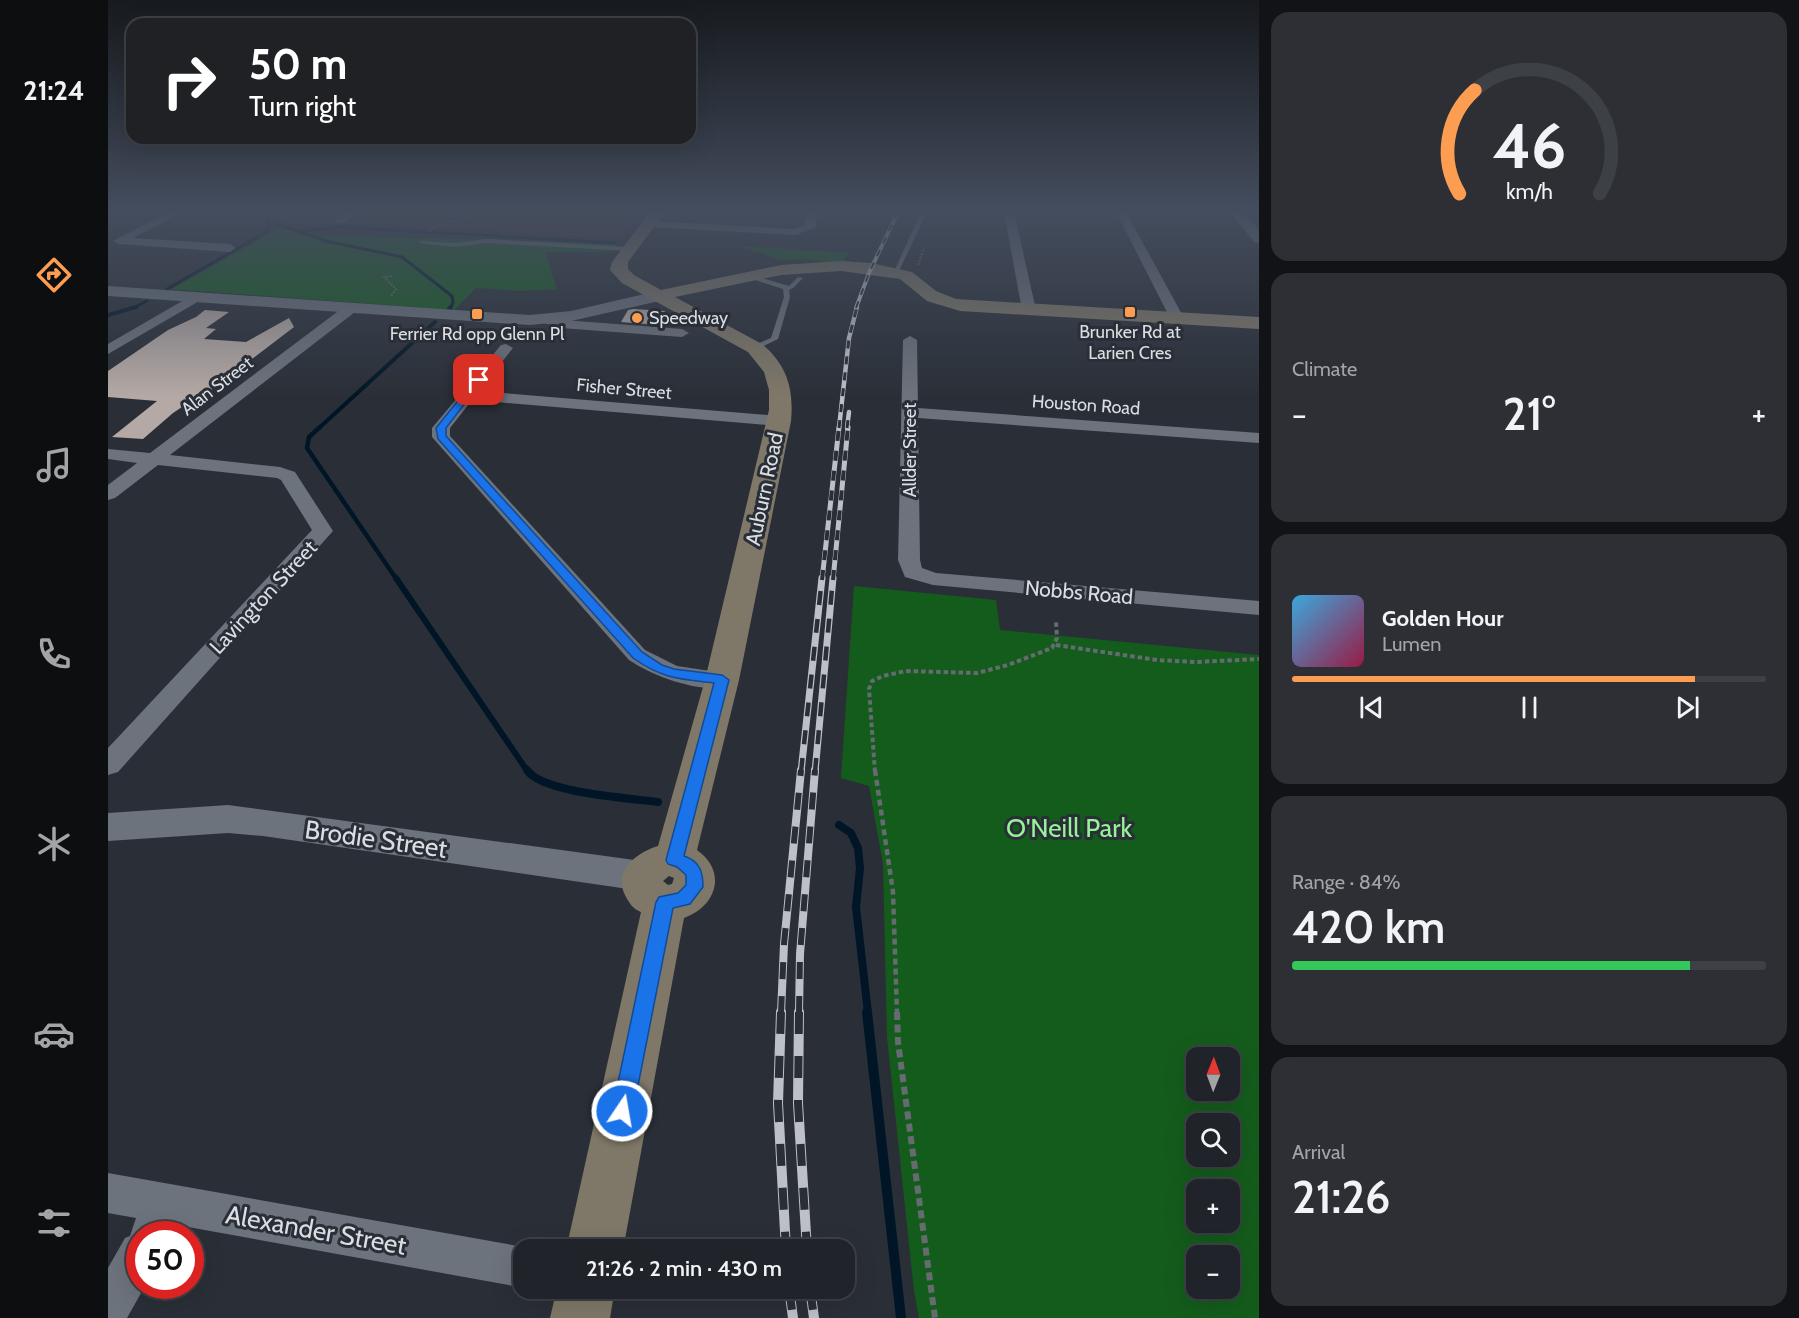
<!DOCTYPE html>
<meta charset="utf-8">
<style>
body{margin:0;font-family:Cabin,sans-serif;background:#2d2f35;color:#f1f3f6;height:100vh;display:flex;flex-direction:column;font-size:22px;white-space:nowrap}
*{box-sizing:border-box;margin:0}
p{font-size:20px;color:#a2a4a8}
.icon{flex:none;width:33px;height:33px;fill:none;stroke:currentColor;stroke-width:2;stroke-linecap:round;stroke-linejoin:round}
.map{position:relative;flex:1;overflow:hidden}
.details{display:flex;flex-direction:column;gap:12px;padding:12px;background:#121317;width:540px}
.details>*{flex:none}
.hud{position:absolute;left:18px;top:18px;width:570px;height:126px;border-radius:18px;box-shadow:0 6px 24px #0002,0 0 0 2px #3d4046;background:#202124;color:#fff;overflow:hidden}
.needle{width:39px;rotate:1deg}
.fabs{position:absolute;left:1078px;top:1047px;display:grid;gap:12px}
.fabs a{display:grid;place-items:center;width:54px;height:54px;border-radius:12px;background:#202329;box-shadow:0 6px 24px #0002,0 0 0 2px #3d4046;font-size:30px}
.speed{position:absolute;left:18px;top:1221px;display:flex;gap:12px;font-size:30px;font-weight:700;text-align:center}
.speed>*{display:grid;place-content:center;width:78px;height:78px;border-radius:50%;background:#202329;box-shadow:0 6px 24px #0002,0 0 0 2px #3d4046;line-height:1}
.speed .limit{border:9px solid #d22;background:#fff;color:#111}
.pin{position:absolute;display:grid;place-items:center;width:51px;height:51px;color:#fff;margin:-26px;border-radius:12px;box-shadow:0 3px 9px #0006}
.me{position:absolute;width:66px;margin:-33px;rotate:12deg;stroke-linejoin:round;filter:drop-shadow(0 0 4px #0008)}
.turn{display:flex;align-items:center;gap:21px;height:126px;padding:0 24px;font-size:27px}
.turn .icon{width:78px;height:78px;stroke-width:2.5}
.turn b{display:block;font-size:42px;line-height:51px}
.big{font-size:45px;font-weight:600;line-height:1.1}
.details .tile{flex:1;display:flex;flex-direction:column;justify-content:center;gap:9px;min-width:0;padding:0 21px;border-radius:18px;background:#2d2f35}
.details .dial{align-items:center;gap:0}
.dial svg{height:156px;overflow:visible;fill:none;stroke:#3d4046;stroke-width:7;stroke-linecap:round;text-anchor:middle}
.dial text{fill:#f1f3f6;stroke:none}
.song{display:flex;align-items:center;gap:18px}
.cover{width:72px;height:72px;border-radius:9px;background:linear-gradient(135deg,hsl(200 70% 55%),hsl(340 70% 35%))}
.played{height:6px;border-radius:3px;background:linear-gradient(90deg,#fc9d52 85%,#3d4046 85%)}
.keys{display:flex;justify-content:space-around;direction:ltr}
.heat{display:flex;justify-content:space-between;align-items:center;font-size:33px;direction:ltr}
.charge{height:9px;border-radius:4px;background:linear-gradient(90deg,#34c759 84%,#3d4046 0)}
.trip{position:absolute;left:405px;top:1239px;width:342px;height:60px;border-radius:18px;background:#202329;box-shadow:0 6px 24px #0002,0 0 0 2px #3d4046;font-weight:600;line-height:60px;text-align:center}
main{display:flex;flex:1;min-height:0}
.tab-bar{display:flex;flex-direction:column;width:108px;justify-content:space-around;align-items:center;background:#0d0e10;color:#a2a4a8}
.tab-bar .icon{width:42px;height:42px}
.tab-bar .current{color:#fc9d52}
.tab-bar b{font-size:27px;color:#f1f3f6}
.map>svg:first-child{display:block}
.education{fill:#45312d}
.green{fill:#145c1c;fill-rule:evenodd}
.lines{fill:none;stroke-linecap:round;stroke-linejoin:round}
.stream-far5{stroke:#001626;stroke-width:3}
.stream-far4{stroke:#001626;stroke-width:4}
.stream-far3{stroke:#001626;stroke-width:4.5}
.stream-far2{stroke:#001626;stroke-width:6}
.stream-far1{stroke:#001626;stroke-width:8}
.stream{stroke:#001626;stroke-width:10}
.building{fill:#b4a9a4}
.path-far3{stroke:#666b72;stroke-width:2;stroke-dasharray:2 1.5;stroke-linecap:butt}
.path-far2{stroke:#666b72;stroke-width:4;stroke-dasharray:4.5 3;stroke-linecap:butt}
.path-far1{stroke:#666b72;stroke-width:4.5;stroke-dasharray:6 4;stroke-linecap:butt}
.path{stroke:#666b72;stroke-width:6;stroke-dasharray:8 4.5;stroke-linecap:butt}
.service{fill:#6d737c;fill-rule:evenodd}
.minor{fill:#6d737c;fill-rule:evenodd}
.tertiary{fill:#6d737c;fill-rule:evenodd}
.secondary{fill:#7f7868;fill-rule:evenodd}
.rail-far5-casing{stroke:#bdc1c7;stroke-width:4}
.rail-far4-casing{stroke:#bdc1c7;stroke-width:4.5}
.rail-far3-casing{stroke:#bdc1c7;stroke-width:5}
.rail-far2-casing{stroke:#bdc1c7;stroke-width:7}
.rail-far1-casing{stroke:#bdc1c7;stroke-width:8}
.rail-casing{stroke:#bdc1c7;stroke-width:10}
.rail-far5{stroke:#2a2f37;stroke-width:2;stroke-dasharray:7;stroke-linecap:butt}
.rail-far4{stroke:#2a2f37;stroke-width:3;stroke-dasharray:8;stroke-linecap:butt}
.rail-far3{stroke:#2a2f37;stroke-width:4;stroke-dasharray:10;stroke-linecap:butt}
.rail-far2{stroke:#2a2f37;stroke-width:4.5;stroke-dasharray:14;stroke-linecap:butt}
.rail-far1{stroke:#2a2f37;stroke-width:6;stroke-dasharray:17;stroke-linecap:butt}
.rail{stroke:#2a2f37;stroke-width:8;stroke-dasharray:22;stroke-linecap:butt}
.route{fill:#1a73e8;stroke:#114b97;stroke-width:1.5}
.poi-dot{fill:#fc9d52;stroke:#2a2f37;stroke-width:2}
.labels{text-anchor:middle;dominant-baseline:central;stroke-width:6;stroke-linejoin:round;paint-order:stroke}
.far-poi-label{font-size:18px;fill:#dadee3;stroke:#2a2f37}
.far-street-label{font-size:18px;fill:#dadee3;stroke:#2a2f37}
.street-label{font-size:21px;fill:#dadee3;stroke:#2a2f37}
.near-park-label{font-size:26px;fill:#96f298;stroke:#2a2f37}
.near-street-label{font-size:26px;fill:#dadee3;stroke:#2a2f37}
</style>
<main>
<nav class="tab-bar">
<b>21:24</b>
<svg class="icon current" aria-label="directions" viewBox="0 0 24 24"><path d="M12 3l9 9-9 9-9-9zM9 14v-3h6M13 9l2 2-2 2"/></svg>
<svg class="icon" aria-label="music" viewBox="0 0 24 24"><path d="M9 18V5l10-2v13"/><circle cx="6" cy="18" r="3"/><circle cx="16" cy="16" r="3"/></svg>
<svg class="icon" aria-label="phone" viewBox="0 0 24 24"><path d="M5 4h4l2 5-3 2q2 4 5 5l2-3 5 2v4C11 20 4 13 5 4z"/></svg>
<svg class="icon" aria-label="climate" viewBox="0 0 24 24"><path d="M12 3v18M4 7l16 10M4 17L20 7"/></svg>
<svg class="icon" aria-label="car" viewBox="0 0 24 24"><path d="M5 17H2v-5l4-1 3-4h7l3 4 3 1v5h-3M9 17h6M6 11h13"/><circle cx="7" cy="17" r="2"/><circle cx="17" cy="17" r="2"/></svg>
<svg class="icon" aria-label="filters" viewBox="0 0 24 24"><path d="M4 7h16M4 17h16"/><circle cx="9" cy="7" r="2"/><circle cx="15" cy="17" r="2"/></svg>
</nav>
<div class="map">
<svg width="1151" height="1318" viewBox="0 0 1151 1318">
<rect width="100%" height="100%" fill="#2a2f37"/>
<path class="education" d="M259 212H535L512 239 242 223Z"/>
<path class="green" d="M172 228 193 235 510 243 503 252H437L449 289 411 291 368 288 346 310 64 289Z
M630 246 740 253 736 260 750 264 690 259 674 260Z
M746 586 888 600 892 630 1151 655V1318H811L806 1291 779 1037 775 864 761 786 733 778ZM1089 1058H1122V1090H1089ZM1089 1124H1122V1156H1089ZM1089 1190H1122V1222H1089ZM1089 1256H1122V1288H1089Z"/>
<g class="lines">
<path class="stream-far5" d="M157 216 167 223 218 241 294 257 344 296 345 303 342 308
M190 231 233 227 507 243
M59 289 158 232 162 225 154 212
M25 308 39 301"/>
<path class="stream-far4" d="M341 309 343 307
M0 315 28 307
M211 428 327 322"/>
<path class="stream-far3" d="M212 427 201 437 199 448 289 580"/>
<path class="stream-far2" d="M288 578 420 772"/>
<path class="stream-far1" d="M419 770C434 793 522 798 550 802
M731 825 743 833 750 848 752 868 748 907 760 1013"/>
<path class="stream" d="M759 1012 793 1318"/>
</g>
<path class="building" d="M525 309 557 311 550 325 513 322 520 310Z
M97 310 121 312 98 328 108 329 96 339 138 342 181 318 186 327 86 403H80L65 413 35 439 4 437 49 401 0 397V371L60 330 88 317Z"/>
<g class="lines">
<path class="path-far3" d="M321 231 331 224 365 217
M810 265 816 248
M283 296 288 289 276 277 284 276"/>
<path class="path-far2" d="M948 645 1049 660 1088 662 1151 659
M767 772 761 689 764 681 775 676 798 671 869 673 900 665 944 648 949 638 948 621"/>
<path class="path-far1" d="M767 770 785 892 789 1013"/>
<path class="path" d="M789 1012 790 1042 827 1318"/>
<path class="service" d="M813 212H819L790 273 785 274Z
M379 239 522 247 525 249 522 251 379 243 346 247 310 243 313 241 346 243Z
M640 274 681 286 690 277 695 278 685 288 681 290 682 297 670 339 647 350 643 348 644 346 663 338 676 297 675 289 638 277V275Z"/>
<path class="minor" d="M61 212H75L25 238 122 244 128 248 122 252 11 244 5 241Z
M238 212H250L236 223H228V219Z
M699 212H709L708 227 688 235 541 227 535 224 541 221 687 229 697 225Z
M896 212H906L928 310 926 313H916L914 310Z
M1008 212H1018L1076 318 1074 321 1069 322 1062 318Z
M88 293 95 297 93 300 0 354V344Z
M242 305 249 309 247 312 62 455 172 467 187 472 225 531 10 772 0 775V748L204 530 173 480 169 478 50 465 7 498 0 500V485L29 463 0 459V449L42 453 237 306Z
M441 316 455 320 574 329 581 333 574 337 453 328 436 323 434 320Z
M802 336 809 340 810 408 1151 433V443L810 418 812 560 814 568 828 573 1151 601V615L825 585 797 577 790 560 795 340Z
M398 344 405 348 371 391 671 416 677 417 679 421 677 425 671 426 364 400 342 428V436L537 650 569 666 623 674 626 680 623 686C593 694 546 677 521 660L324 437V428L350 397 351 392 355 391 393 345Z
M0 1173 416 1247 422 1250H416L417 1288 69 1225 64 1234H32V1286H37L19 1318H0V1268L17 1238 22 1236 28 1218 0 1213Z"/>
<path class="tertiary" d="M1122 212H1136L1151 230V243L1146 242Z
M0 286 422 315 463 311 554 290 562 295 560 299 463 321 422 325 0 296Z
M120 805 534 861 547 865 553 876 547 887 534 891 155 836 120 833 0 841V813Z"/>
<path class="secondary" d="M542 212H557L520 262V269L526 275 553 290 673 265 733 261 763 263 804 272 828 291 848 299 1151 317V329L852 311 819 301 792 279 733 271 673 275 567 297 654 344C679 365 686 389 683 421L631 680 589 850C620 872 608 907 576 918L515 1250H458L533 912C525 909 521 903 517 895 505 871 529 852 550 846L597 680 661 410V390L656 372 640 352 514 283 502 270 504 262ZM561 876 566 878 564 884 560 885 555 881Z
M449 1288H507L502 1318H442Z"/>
<g class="rail-far5-casing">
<path id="rail-far5" d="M748 308 761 273 790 212"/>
</g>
<g class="rail-far4-casing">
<path id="rail-far4" d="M731 428 741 338 749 307
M739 428 741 412"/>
</g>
<g class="rail-far3-casing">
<path id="rail-far3" d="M714 580 731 427
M725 580 740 427"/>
</g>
<g class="rail-far2-casing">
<path id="rail-far2" d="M693 772 714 578
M707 772 725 578"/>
</g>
<g class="rail-far1-casing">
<path id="rail-far1" d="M673 1013 676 944 693 770
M691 1013 692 954 707 770"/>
</g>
<g class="rail-casing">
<path id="rail" d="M673 1012 670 1103 678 1250
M691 1012 690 1103 699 1250
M681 1288 685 1318
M702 1288 706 1318"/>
</g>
<use href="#rail-far5" class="rail-far5"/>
<use href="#rail-far4" class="rail-far4"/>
<use href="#rail-far3" class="rail-far3"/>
<use href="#rail-far2" class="rail-far2"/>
<use href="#rail-far1" class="rail-far1"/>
<use href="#rail" class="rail"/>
</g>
<linearGradient id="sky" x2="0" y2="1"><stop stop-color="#171a1e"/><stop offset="0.53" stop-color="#444d5e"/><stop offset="1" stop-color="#444d5e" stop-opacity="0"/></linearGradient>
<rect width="1151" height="397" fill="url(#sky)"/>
<path class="route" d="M368 378 375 380 338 428V436L534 652 554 665 566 669 614 675 621 680 576 856C592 861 595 872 595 887L582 904 565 908 525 1111 522 1118 514 1121 507 1118 504 1111 548 902 551 897 570 893 578 885V875L569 867 560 864 558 860 606 683C571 679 555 679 525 658L330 439 328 428Z"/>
<g class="poi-dot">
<rect x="1016" y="306" width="12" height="12" rx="3"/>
<rect x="363" y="308" width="12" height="12" rx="3"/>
<circle cx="529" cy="318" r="6"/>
</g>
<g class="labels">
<g class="far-poi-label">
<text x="541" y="318" text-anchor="start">Speedway</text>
<text x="1022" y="332">Brunker Rd at<tspan x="1022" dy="21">Larien Cres</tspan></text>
<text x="369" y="334">Ferrier Rd opp Glenn Pl</text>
</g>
<g class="far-street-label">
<text transform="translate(109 386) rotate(-37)">Alan Street</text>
<text transform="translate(516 389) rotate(5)">Fisher Street</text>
<text transform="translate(978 405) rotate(4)">Houston Road</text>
<text transform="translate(802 450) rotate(-90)">Allder Street</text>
</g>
<g class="street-label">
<text transform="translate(656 489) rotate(-78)">Auburn Road</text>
<text transform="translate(971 592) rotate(5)">Nobbs Road</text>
<text transform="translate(155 597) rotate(-47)">Lavington Street</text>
</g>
<g class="near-park-label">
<text x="961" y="828">O'Neill Park</text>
</g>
<g class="near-street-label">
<text transform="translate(268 839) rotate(8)">Brodie Street</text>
<text transform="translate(208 1230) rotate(10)">Alexander Street</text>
</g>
</g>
</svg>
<div class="fabs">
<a><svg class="needle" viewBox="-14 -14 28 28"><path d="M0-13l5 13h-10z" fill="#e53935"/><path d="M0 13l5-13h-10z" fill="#a2a4a8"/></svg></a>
<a><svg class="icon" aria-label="search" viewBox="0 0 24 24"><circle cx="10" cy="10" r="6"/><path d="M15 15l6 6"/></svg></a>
<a>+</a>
<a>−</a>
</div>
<div class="speed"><div class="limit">50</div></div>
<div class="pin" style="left:371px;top:380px;background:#d93025"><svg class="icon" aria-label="arrive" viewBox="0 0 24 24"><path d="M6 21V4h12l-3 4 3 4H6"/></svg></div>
<svg class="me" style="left:514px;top:1111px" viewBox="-20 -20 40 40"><circle r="17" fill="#1a73e8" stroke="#fff" stroke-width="3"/><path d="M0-11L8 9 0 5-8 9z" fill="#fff"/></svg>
<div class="trip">21:26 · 2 min · 430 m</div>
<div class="hud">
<div class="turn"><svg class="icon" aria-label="right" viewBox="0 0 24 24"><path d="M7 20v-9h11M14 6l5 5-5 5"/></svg><div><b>50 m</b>Turn right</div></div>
</div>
</div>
<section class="details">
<div class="tile dial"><svg viewBox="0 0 100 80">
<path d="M14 69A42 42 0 1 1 86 69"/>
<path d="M14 69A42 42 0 0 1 22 16" stroke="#fc9d52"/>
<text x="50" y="56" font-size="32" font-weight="700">46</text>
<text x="50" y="72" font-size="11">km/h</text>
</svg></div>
<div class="tile"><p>Climate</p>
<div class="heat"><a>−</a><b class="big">21°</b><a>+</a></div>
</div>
<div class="tile">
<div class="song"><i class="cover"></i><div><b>Golden Hour</b><p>Lumen</p></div></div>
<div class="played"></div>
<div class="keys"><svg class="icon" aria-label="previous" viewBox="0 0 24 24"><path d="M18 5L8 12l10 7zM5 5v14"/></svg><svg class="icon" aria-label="pause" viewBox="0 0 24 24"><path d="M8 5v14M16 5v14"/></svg><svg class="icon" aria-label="next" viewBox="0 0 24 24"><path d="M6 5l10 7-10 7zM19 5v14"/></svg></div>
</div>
<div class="tile"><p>Range · 84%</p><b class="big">420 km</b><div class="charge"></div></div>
<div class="tile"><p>Arrival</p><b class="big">21:26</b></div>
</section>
</main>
